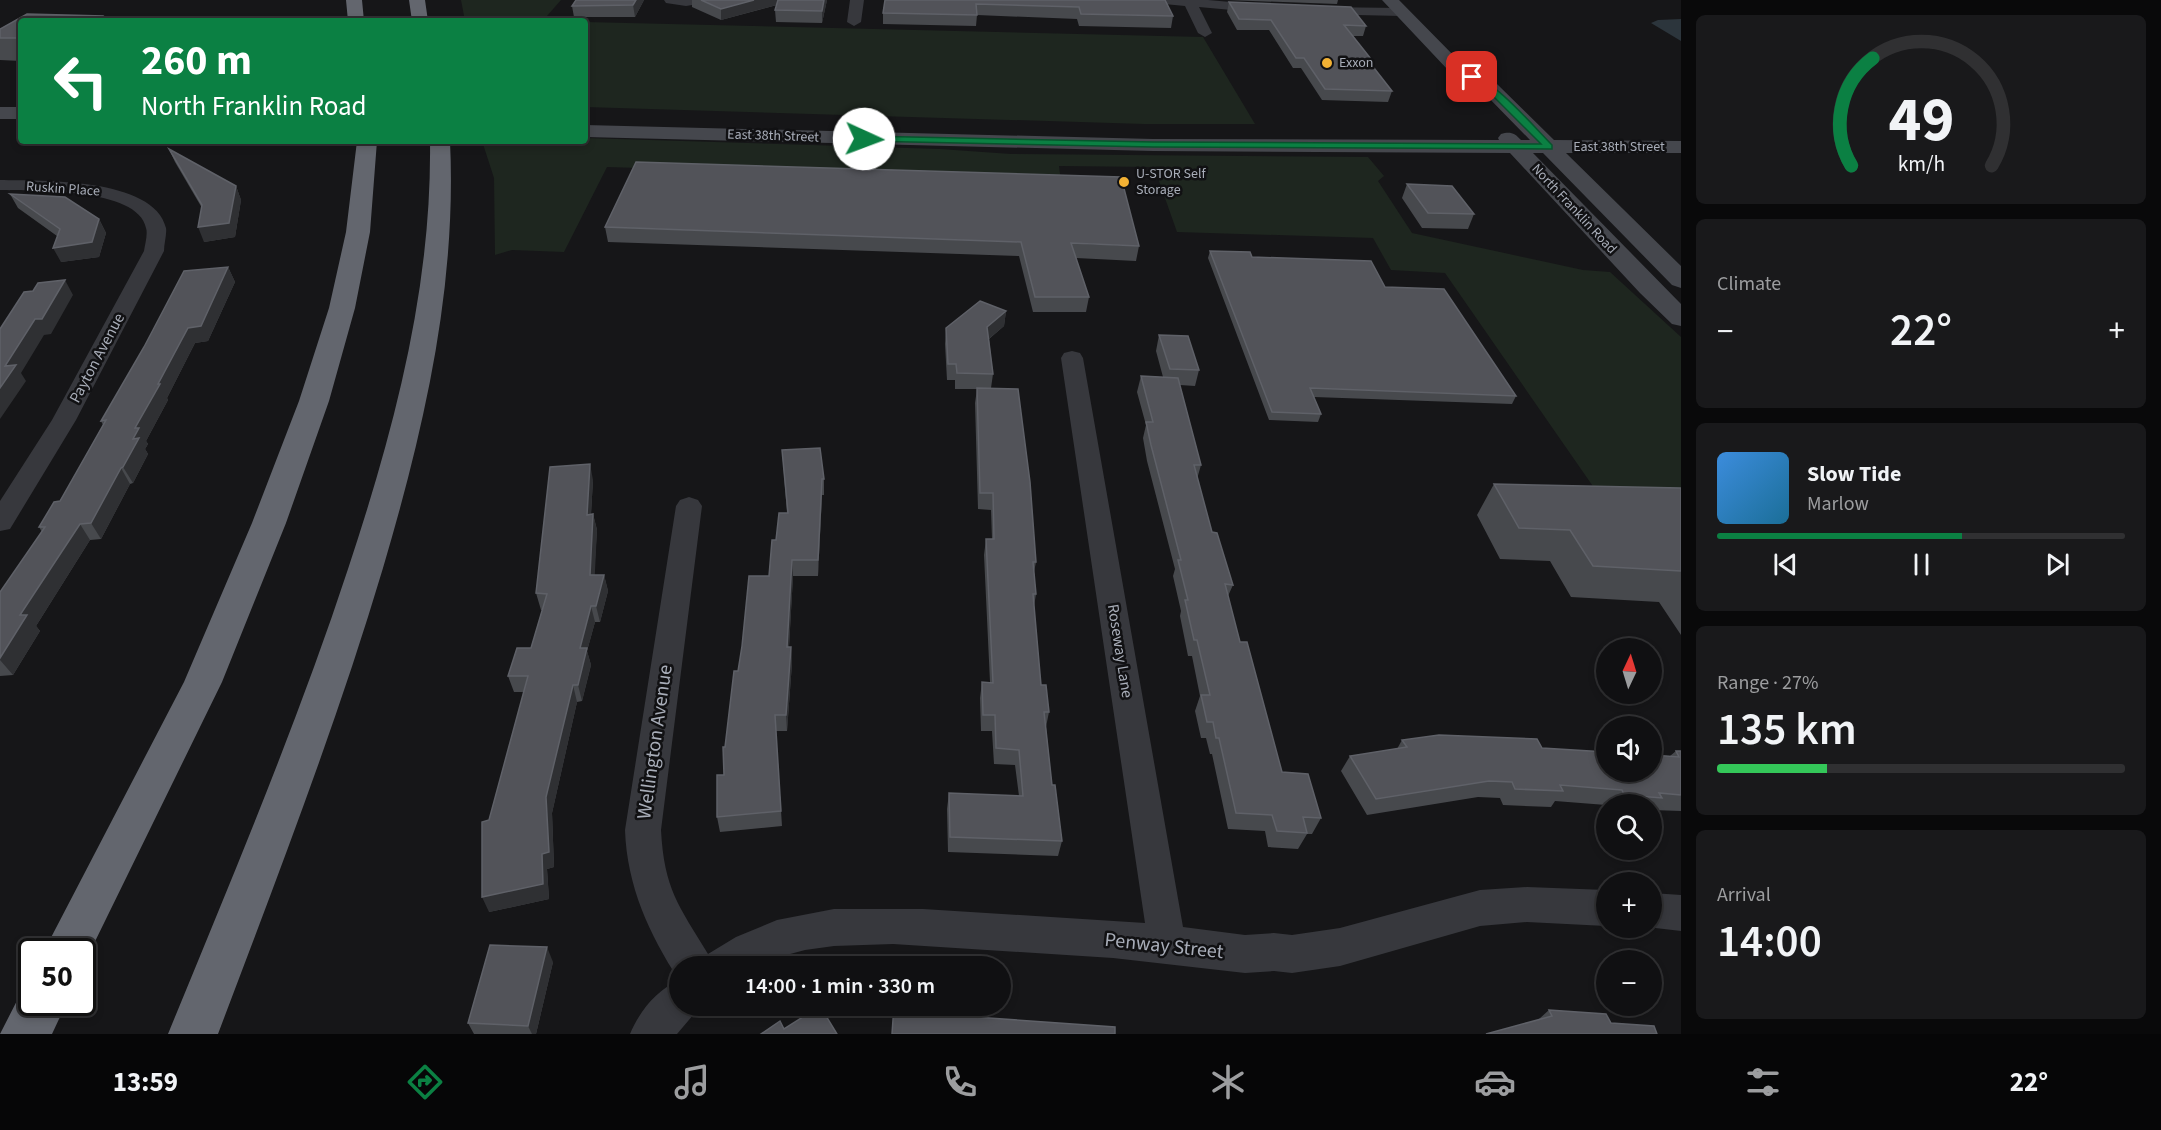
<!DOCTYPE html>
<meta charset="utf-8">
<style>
body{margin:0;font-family:"Source Sans 3",sans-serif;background:#19191b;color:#f1f3f6;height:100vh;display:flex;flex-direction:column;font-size:22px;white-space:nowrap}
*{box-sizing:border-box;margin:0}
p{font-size:20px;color:#9c9d9f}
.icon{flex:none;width:33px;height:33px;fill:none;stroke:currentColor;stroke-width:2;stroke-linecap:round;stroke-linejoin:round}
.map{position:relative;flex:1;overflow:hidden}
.details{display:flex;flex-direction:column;gap:15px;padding:15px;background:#09090a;width:480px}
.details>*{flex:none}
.hud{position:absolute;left:18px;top:18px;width:570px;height:126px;border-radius:6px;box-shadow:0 3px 9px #0003,0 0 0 2px #303032;background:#0b8043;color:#fff;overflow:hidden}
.needle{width:39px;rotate:4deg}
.controls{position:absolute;left:1596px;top:638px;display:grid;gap:12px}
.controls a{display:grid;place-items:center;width:66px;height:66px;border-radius:50%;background:#101012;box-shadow:0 3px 9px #0003,0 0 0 2px #303032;font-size:30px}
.speed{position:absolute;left:18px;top:938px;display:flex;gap:12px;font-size:30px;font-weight:700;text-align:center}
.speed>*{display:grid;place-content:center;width:78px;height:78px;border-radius:50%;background:#101012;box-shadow:0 3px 9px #0003,0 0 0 2px #303032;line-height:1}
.speed .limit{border:3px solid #111;border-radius:9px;background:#fff;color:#111}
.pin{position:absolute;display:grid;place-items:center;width:51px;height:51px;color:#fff;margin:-26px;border-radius:12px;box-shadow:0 3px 9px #0006}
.me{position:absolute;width:66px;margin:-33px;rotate:92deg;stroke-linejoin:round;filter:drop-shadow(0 0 4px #0008)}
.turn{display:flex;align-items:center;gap:21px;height:126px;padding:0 24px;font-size:27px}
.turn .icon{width:78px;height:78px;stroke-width:2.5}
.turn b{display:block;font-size:42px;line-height:51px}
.big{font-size:45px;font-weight:600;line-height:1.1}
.details .card{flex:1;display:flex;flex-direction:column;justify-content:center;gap:9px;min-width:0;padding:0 21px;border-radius:9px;background:#19191b}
.details .dial{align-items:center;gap:0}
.dial svg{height:156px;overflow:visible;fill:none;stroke:#303032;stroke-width:7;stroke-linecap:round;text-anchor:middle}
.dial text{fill:#f1f3f6;stroke:none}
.song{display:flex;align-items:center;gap:18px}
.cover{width:72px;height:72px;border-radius:9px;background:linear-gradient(135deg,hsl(210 70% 55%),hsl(200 70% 35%))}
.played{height:6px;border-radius:3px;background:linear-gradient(90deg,#0b8043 60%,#303032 60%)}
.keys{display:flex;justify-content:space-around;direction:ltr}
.heat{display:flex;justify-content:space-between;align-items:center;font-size:33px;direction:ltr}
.charge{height:9px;border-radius:4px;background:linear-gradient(90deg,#34c759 27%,#303032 0)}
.trip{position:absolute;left:669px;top:956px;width:342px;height:60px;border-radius:30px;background:#101012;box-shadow:0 3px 9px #0003,0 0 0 2px #303032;font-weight:600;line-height:60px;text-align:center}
.menu{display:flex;height:96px;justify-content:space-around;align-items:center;background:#060607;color:#9c9d9f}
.menu .icon{width:42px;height:42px}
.menu .active{color:#0b8043}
.menu b{font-size:27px;color:#f1f3f6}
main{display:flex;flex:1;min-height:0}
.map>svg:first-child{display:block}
.green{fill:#1e261f}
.water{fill:#2c353c}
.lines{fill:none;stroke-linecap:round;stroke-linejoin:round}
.street{fill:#37383d;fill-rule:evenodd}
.secondary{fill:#45474d;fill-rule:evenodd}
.highway{fill:#63666e;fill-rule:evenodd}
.wall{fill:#47494d}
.shaded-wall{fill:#2f3033}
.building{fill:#525359;stroke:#5f6168;stroke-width:1.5}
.route{fill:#0b8043;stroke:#07532c;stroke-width:1.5}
.poi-dot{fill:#f2b134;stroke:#111113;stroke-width:2}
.labels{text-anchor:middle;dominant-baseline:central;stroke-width:5;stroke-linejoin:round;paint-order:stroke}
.far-poi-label{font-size:14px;fill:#a8adb8;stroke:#111113;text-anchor:start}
.far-street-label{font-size:14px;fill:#a8adb8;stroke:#111113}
.street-label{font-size:16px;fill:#a8adb8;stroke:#111113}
.near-street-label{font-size:20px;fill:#a8adb8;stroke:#111113}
</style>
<main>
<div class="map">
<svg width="1681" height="1034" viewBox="0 0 1681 1034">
<rect width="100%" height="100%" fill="#161618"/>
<path class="green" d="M461 0H561L547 16 551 19 564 21H465Z
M585 22 1203 37 1255 124H1144L585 107Z
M585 138 940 149 1011 154 1368 157 1384 176 1378 181 1412 233 1583 270 1610 272 1681 337V498L1599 495 1445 273 1391 270 1373 238 1177 232 1154 167 1059 166 1061 181 607 167 564 252 512 250 495 255 494 178 483 144 495 141H585Z"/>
<path class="water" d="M1681 19V41L1651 23 1658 20Z"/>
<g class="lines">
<path class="street" d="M664 0H706L704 3 686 6 666 3Z
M850 0H864L861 22 854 26 847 22Z
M1157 0H1208L1265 5 1272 9 1265 13 1199 7 1212 33 1205 37 1198 33 1185 6 1164 4Z
M1318 7 1401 8 1408 12 1401 16 1313 14 1311 11Z
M0 180C40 181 154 177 166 228 167 234 164 244 164 251L76 420 10 529 0 531V501L52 420 144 251C145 244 148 234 146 228 138 187 31 191 0 190Z
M1072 351 1080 353 1083 358 1183 927 1245 935 1274 933 1292 935 1340 928 1480 890 1527 887 1606 890V926L1527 922 1480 926 1340 966 1292 973 1274 971 1245 973 1113 958 893 944 834 946 805 950 779 957 759 966H680L679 980C649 934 627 886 625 830L676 506 680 500 689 497 698 500 702 506 661 830C664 889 679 906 708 954L736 937 777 920 834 909H923L1145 923 1061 358 1064 353Z
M1652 893 1681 895V931L1647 927H1652Z
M680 980V1005H698L694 1014 677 1034H630C639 1012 657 989 680 980Z"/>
<path class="secondary" d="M1382 0H1399L1460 62 1497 84 1554 140 1681 141V153H1566L1681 266V288L1672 285 1543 153H1533L1681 304V326L1672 324 1640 293 1510 153 1153 151 585 137V125L1153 139 1499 140 1498 138 1501 134C1510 131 1515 133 1521 140H1530L1483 92 1448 70Z
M0 107H21V119H0Z"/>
<path class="highway" d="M346 0H362L364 21H348Z
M409 0H425L428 21H412Z
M357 141H377L370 232 355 308 329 401 286 523 222 682 82 968V951H44L184 682 252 523 299 401 329 308 346 232Z
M430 141H450C457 287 424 429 383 568 336 726 276 880 218 1034H168C231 880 296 727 348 569 394 430 432 288 430 141Z
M32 982V1002H67L52 1034H0L25 985Z"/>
</g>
<path class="wall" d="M644 0 635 17H574L572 6Z
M692 0H827L822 23 776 22 775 10 777 5 721 20 692 7Z
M885 0H1165L1173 16 1171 28 1079 26 1077 19 977 15 976 26 883 24V13Z
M1226 0H1338L1337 4Z
M1229 2 1366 26 1363 36H1353L1371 59 1370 63 1392 91 1388 102 1322 100 1301 68H1293L1269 30H1237L1227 12Z
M27 14 102 16 105 21H21V61L0 60V29Z
M169 149 236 186 241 200 235 237 204 242 202 208 175 162Z
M1407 184 1474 214 1468 229 1422 228 1402 198Z
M10 194 99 219 106 233 99 257 61 262 57 236 18 208Z
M605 227 1139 246 1136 261 1076 258 1089 297 1086 312H1033L1019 256 608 242Z
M1210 251 1252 257 1385 287 1516 396 1512 404 1314 397 1321 414 1318 422 1269 420 1208 258Z
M228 267 235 282 208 341 195 343 167 398 168 400 146 441 148 444 145 449 148 454 133 483 130 484 101 539 90 540 36 626 40 631 13 675 0 676V592L42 532 39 527 60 501 103 425 101 421Z
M1006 311 1004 326 989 339 993 374 991 388 1036 562 1034 572 1036 594 1034 606 1041 685 1049 712 1046 727 1052 785 1062 841 1058 856 948 852 947 809 949 793 1019 796 1015 765 994 764 992 731H981L980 698 982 682H990L984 555 986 539H992L991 510 978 509 975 403 977 389H955V380H947L945 344 946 328Z
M1159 335 1199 370 1195 386 1180 385 1201 465 1197 479 1212 532 1233 585 1228 596 1240 642 1282 772 1321 818 1312 834H1307L1298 849 1268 847 1265 831 1228 829 1212 754H1210L1206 738H1201L1195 711 1200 696 1192 656H1188L1180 616 1181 611 1173 576 1175 569 1147 461 1143 438 1146 425 1137 392 1141 376 1163 377 1156 351Z
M782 450 824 479V495H822L818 576H793L789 647H791L792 663 787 731H776L782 826 720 832 717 817 724 775 725 747 738 671 769 576 776 540 787 513Z
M593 480 591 514H593L597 530 594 575H604L608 591 600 622H595L587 651 591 665 582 701 577 702 552 813 554 867 547 869 549 899 489 912V820L524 692H514L508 676 531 648 542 610H541L536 593Z
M1494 484 1681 489V635L1659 602 1571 597 1550 561 1500 559 1477 515Z
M1402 740 1670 756 1676 751H1681V811L1652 810V804H1606V805L1555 801 1551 807 1503 805 1500 798 1478 797 1367 815 1341 771 1350 756 1397 749Z
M553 962 536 1034H474L468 1023Z
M1549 1010 1611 1023 1539 1019Z"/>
<path class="shaded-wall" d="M636 0H644L635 17 633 5Z
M754 0H780V4L721 20V9Z
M824 0H827L822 23V11Z
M102 16 105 21H94Z
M236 186 241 200 235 237 204 242 198 227Z
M99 219 106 233 99 257 61 262 53 248Z
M228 267 235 282 208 341 195 343 167 398 168 400 146 441 148 444 145 449 148 454 133 483 123 467 135 428 188 328Z
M65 280 73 295 51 334 44 335 21 373 26 381 0 419V388L5 366 35 319Z
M1006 311 1004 326 985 342 987 327Z
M590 464 593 480 590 531 587 515Z
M121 468 130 484 101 539 91 523Z
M822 479V495L818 576V560Z
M593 514 597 530 594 591 590 575Z
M80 524 90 540 36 626 40 631 13 675 0 660V658L20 615Z
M792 560 793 576 788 663 787 647Z
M604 575 608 591 600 622 596 606Z
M591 606 595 622 587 651 591 665 582 701 578 685 580 648Z
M791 647 792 663 787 731 786 715Z
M573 685 577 702 552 813 554 867 547 869 549 899 489 912 482 897 542 854 546 797Z
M547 947 553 962 536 1034H532L528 1026Z"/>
<path class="building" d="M576 0H636L633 5 572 6Z
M701 0H754L721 9Z
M778 0H824L822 11 775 10Z
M885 0H1165L1173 16 1081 14 1079 7 976 4 977 15 883 13Z
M1229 2 1351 7 1366 26 1344 25 1371 59H1367L1392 91 1325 89 1304 58H1296L1271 20 1239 19Z
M27 14 102 16 94 21H21V38H0V29Z
M169 149 236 186 229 223 198 227 202 205Z
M636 162 1121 177 1139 246 1071 243 1089 297H1035L1021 242 605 227Z
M1407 184 1452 186 1474 214 1428 213Z
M10 194 65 197 99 219 92 242 53 248 60 229Z
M1210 251 1250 252 1252 257 1371 261 1385 287 1444 289 1516 396 1310 388 1321 414 1272 412Z
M228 267 201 326 188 328 158 384H160L135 428H139L133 439 139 438 123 467 121 468 91 523 80 524 20 615H27L0 658V592L45 527H39L54 502 60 501 106 420 101 421 144 347 184 271Z
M65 280 42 319H35L5 366 16 365 0 388V329L24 292 33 291 38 283Z
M980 301 1006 311 987 327 993 374 957 373 956 364H948L946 328Z
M1159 335 1188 336 1199 370 1170 369Z
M1141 376 1178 378 1201 465H1194L1212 532 1217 533 1233 585 1225 584 1240 642H1247L1282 772 1308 774 1321 818 1303 817 1307 833 1277 831 1272 815 1236 813 1219 738H1216L1213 722H1207L1201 695H1210L1197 640H1194L1185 600H1188L1178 560H1181L1151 445 1146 422H1153Z
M977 388 1018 389 1030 482 1036 562H1033L1036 594H1033L1041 685H1046L1049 712H1044L1052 785H1055L1062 841 950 837 949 793 1023 796 1019 750 996 748 995 715H983L982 682 993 683 986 539H994L993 493H980Z
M820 448 824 479H822L818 560H792L787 647H791L786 715H775L781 811 717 817V775H724L723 747H725L734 671H738L742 646 749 576H769L772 540H776L779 513H788L782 450Z
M590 464 587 515 593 514 590 575H604L596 606H591L580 648H587L578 685H573L546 797 549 852 542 854 543 884 482 897V822L489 820 528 676H508L517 648H531L547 594 536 593 550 467Z
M1494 484 1681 488V571L1593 566 1570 530 1519 528Z
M1439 735 1537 739 1542 748 1606 752V771H1652V755L1679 757 1676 751H1681V795L1659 793 1662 798 1624 795 1622 790 1560 785 1563 791 1515 789 1512 782 1489 781 1376 799 1350 756 1407 747 1402 740Z
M490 945 547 947 528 1026 468 1023Z
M894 1005 960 1010V1016L1115 1027V1034H892Z
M820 1006 837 1034H761L780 1021 784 1029Z
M1549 1010 1606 1014 1611 1023 1654 1026 1657 1034H1486L1552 1016Z"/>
<path class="route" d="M1469 75C1490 75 1536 129 1552 145V149L1153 147 864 141 860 139 864 136 1153 142 1541 144 1487 90 1469 79Z"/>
<g class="poi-dot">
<circle cx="1327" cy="63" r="6"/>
<circle cx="1124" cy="182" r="6"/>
</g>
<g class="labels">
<g class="far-poi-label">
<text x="1339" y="63">Exxon</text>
<text x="1136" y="174">U-STOR Self<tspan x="1136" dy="16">Storage</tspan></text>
</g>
<g class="far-street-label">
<text transform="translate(773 136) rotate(2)">East 38th Street</text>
<text x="1619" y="147">East 38th Street</text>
<text transform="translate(63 189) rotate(4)">Ruskin Place</text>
<text transform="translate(1574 209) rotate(47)">North Franklin Road</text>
</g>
<g class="street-label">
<text transform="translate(97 358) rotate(-62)">Payton Avenue</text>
<text transform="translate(1120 651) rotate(81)">Roseway Lane</text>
</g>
<g class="near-street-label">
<text transform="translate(655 742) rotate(-82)">Wellington Avenue</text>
<text transform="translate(1164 946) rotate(6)">Penway Street</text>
</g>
</g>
</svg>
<div class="controls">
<a><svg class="needle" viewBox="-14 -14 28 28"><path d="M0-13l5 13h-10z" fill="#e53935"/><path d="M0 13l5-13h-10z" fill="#9c9d9f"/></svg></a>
<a><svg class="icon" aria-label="sound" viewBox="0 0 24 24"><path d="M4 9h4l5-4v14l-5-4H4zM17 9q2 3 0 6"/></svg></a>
<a><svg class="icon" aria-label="search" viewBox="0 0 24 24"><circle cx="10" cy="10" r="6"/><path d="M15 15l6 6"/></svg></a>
<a>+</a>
<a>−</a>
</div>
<div class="speed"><div class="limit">50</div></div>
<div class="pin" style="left:1472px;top:77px;background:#d93025"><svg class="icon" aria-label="arrive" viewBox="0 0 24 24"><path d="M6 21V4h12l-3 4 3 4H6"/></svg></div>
<svg class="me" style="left:864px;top:139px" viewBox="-20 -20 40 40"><circle r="19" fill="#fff"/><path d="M0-13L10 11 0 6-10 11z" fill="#0b8043"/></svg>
<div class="trip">14:00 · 1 min · 330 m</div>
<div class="hud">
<div class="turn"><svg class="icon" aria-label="left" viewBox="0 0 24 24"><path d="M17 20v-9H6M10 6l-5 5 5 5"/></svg><div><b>260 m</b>North Franklin Road</div></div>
</div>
</div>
<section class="details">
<div class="card dial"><svg viewBox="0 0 100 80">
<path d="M14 69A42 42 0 1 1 86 69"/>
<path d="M14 69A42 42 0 0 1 25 14" stroke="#0b8043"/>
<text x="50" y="56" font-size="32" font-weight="700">49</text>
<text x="50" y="72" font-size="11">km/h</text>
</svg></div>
<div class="card"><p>Climate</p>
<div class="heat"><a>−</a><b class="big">22°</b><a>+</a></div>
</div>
<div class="card">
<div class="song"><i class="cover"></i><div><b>Slow Tide</b><p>Marlow</p></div></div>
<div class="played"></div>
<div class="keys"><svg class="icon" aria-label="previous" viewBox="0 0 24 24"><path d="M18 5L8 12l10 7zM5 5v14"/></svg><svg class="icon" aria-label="pause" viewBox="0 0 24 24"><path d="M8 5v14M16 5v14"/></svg><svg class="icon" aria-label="next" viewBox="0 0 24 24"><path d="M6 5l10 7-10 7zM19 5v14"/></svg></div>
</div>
<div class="card"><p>Range · 27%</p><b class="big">135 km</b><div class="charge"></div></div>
<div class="card"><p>Arrival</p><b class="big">14:00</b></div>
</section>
</main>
<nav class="menu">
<b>13:59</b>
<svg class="icon active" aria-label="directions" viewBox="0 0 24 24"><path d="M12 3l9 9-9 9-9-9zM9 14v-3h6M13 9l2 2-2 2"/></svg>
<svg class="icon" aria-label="music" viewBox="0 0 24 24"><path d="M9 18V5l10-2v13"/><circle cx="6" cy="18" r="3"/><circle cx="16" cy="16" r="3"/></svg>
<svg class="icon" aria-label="phone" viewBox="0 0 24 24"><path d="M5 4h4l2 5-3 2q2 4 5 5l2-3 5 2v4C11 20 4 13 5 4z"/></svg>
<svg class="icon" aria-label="climate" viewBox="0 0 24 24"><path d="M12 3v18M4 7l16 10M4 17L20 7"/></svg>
<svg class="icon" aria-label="car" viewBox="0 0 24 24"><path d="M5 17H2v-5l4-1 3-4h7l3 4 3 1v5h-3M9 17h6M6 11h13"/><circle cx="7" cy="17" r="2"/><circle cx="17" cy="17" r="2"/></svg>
<svg class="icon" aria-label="filters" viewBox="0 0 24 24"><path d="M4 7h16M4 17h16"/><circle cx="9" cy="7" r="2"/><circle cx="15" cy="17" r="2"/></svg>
<b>22°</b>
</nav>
